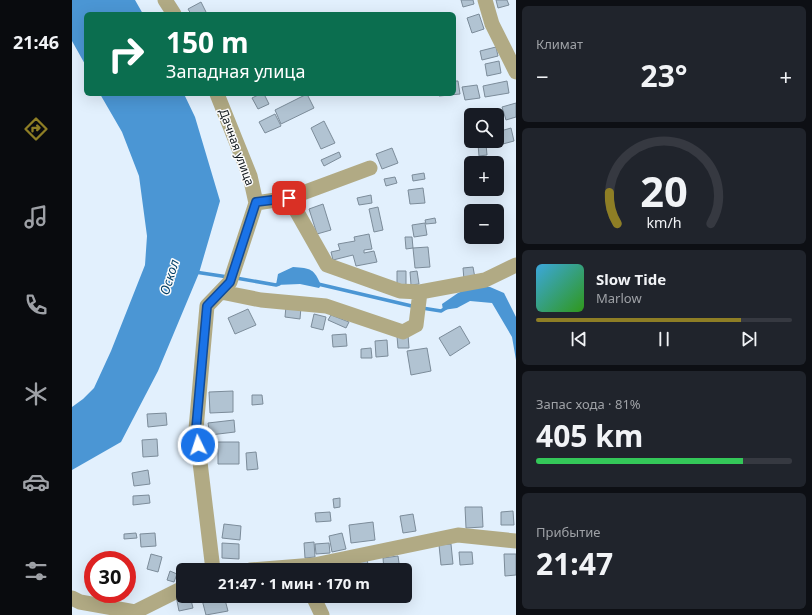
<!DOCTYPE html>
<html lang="ru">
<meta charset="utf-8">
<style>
body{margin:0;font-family:"Noto Sans",sans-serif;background:#20242c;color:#f1f3f6;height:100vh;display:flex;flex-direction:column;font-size:15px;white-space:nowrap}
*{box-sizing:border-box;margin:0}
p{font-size:13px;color:#9ea1a6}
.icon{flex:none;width:22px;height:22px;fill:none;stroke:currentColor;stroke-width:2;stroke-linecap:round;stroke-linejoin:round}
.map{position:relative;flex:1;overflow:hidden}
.side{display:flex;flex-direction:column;gap:6px;padding:6px;background:#0d0f14;width:296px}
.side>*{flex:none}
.hud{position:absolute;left:12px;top:12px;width:372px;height:84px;border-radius:6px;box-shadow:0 4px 16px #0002;background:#0b6e4f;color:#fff;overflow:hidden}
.buttons{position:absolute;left:392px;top:108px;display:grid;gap:8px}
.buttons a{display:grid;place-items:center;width:40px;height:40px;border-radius:6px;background:#171b24;box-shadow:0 4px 16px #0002;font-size:20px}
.speed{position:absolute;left:12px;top:551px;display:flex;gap:8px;font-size:20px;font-weight:700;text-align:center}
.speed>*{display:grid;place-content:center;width:52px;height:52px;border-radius:50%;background:#171b24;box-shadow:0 4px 16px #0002;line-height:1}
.speed .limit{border:6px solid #d22;background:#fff;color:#111}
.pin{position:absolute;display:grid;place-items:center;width:34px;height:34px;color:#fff;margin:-17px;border-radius:8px;box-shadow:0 2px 6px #0006}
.me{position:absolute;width:44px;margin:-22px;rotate:356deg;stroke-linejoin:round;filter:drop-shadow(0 0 3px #0008)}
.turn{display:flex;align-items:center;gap:14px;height:84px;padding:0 16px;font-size:18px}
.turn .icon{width:52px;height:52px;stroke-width:2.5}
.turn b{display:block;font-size:28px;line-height:34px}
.big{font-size:30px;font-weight:700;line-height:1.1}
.side .tile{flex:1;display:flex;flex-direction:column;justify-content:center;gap:6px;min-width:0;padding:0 14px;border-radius:6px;background:#20242c}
.side .dial{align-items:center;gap:0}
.dial svg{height:104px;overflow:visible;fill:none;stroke:#363941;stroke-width:7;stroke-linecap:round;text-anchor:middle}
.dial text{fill:#f1f3f6;stroke:none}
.song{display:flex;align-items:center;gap:12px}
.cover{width:48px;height:48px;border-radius:6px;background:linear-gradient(135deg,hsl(200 70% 55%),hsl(110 70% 35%))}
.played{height:4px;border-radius:2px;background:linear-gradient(90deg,#8e7e25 80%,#363941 80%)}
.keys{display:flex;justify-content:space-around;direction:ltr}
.heat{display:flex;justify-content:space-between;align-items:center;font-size:22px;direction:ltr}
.charge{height:6px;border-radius:3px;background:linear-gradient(90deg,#34c759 81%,#363941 0)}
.trip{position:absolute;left:104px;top:563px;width:236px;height:40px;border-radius:6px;background:#171b24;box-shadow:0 4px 16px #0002;font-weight:700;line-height:40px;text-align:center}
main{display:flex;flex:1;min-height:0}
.tabs{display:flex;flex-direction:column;width:72px;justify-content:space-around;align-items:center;background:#090b0e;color:#9ea1a6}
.tabs .icon{width:28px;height:28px}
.tabs .active{color:#8e7e25}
.tabs b{font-size:18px;color:#f1f3f6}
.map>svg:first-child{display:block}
.water{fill:#4b96d4}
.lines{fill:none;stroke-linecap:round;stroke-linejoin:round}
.stream{stroke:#4b96d4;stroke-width:3.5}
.building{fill:#b1c3d2;stroke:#7c8c9a}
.minor{stroke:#b1aa84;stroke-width:15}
.route-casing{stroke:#114b97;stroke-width:10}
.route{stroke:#1a73e8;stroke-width:7}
.labels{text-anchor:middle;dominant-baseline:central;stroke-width:3;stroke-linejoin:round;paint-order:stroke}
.street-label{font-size:12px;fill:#0f161b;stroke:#fbfbfb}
.water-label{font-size:13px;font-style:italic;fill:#034068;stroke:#fbfbfb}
</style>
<main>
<nav class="tabs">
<b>21:46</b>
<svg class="icon active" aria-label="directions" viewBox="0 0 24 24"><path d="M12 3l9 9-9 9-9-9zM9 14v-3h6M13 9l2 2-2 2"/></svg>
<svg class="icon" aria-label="music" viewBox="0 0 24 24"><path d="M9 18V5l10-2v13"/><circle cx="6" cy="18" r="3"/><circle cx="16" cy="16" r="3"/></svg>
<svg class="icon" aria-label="phone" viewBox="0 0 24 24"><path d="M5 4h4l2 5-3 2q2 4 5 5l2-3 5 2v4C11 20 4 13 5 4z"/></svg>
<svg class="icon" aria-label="climate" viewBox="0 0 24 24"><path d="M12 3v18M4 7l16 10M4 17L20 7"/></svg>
<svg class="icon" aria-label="car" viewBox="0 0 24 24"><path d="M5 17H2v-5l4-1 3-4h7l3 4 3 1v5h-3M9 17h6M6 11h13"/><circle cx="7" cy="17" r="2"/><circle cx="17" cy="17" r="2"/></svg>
<svg class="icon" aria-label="filters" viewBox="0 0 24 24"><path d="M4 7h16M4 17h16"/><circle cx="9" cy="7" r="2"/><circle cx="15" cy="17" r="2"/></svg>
</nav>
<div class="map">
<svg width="444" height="615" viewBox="0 0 444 615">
<rect width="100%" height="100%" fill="#e2f0fd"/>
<path class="water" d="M0 0H63L71 14H14V66L0 41Z
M28 94H112L123 117 148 201 127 273 86 371 49 442 0 470V407L11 399 22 388 39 351 73 265 75 236 67 176 50 132Z
M221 267C239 268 242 269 249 285L247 288 228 284 204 285 206 274Z
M401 286 418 287 432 293 444 317V360L440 337 420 303 398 301 385 308 371 310 370 304 386 293Z"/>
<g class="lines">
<path class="stream" d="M123 272 156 277
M164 278 204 285 207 284
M246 284 344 307
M350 308 369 311 374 308"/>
</g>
<path class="building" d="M389 0H401L402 4 391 7Z
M424 0H435L437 5 426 8Z
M129 2 135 14H119L116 9Z
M407 14 412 29 400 33 395 18Z
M424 47 426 56 410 60 408 51Z
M427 61 429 73 415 76 413 64Z
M382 81H386L388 94 367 96V94H382Z
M435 81 437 93 413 97 411 86Z
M405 85 408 98 393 100 390 87Z
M188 94H192L197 104 186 109 180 98Z
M235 94 242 108 209 124 203 110Z
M444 103V117L434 120 430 107Z
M203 114 209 126 193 133 187 122Z
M252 121 263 143 249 149 239 128Z
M439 128 442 141 427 145 425 132Z
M406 144H414L415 155 407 156Z
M320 148 326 163 310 169 304 154Z
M267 152 269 157 252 166 249 160Z
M352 173 353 179 341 181 340 175Z
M323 177 325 183 314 186 312 179Z
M351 188 353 203 338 204 336 190Z
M299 195 300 203 287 205 285 198Z
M251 204 259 230 245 234 237 209Z
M306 207 311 230 302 232 297 209Z
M363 218 364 223 354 224 353 220Z
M353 223 355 235 342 237 340 225Z
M297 234 300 249 292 250V253L302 251 305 262 284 266 281 255 261 260 259 252 268 250 266 244 283 241 282 237Z
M333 237H340L341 248 334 249Z
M356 247 358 267 343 268 341 248Z
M401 267 403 278 392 280 391 268Z
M325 271H334V285L325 286Z
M345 271 347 284 339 285 338 272Z
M214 306 229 307 228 319 213 317Z
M176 309 184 325 163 334 156 318Z
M242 314 254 317 251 330 239 327Z
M259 315 277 322 274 328 256 320Z
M388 326 398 343 378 356 367 338Z
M274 334 275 346 261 347 260 335Z
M336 335 337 348H326L325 336Z
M315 340 316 356 304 357 303 341Z
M299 348 300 358H289V349Z
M355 348 359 371 339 375 335 351Z
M161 391V412L138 413 137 392Z
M180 395H190L191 404 180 405Z
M94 413 95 425 76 427 75 414Z
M162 420 163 432 138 435 136 423Z
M85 439 86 456 71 457 70 440Z
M146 442H167V464H146Z
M184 452 186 469 175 470 174 453Z
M76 470 78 484 62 486 60 473Z
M77 495 78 503 61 505V496Z
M268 498V507L262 508 261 499Z
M393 507H410L411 527 394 528Z
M441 511 442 525H429V512Z
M258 512 259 521 244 522 243 513Z
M341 514 344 531 331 533 328 516Z
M301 522 303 540 279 543 277 525Z
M152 524 169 526 168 540 150 538Z
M64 533 65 538 52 539V534Z
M83 533 84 546 69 547 68 534Z
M270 533 274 549 260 552 257 536Z
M242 542 243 557 233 558 232 543Z
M150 543 167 544V559L150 558Z
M257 543 258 553 244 554 243 544Z
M379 544 381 564 369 565 367 545Z
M387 552H400L401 564 388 565Z
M79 554 90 557 86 572 75 569Z
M432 554H444V575L433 576Z
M326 556 328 570H312L311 558Z
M295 559 297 570H278L276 562Z
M98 571 105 574 102 582 95 580Z
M104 596H118L121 608 107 611Z
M129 596H152L156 611 134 615Z"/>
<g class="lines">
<path class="minor" d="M93 0 102 14
M413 0 420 24 444 72
M217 198 298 168
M184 203 217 198 255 265 328 291 348 292 413 280 444 265
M149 292 189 300 254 306 331 332 344 325 348 292
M141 570 124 429 135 306 158 282 184 203 178 176 145 94
M178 570 242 565 386 535 444 541
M241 596 250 615
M0 598 8 602 63 612 111 588"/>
</g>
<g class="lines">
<g class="route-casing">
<path id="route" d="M126 445 124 429 135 306 158 282 184 202 217 198"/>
</g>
<use href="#route" class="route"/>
</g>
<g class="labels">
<g class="street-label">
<text transform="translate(165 147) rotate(70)">Дачная улица</text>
</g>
<g class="water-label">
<text transform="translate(97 277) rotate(-73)">Оскол</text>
</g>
</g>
</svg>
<div class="buttons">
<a><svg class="icon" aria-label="search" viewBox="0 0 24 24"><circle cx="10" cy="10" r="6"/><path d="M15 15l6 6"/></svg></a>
<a>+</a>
<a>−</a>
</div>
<div class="speed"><div class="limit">30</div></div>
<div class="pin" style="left:217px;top:198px;background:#d93025"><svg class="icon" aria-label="arrive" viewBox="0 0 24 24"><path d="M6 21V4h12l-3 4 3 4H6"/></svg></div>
<svg class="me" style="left:126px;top:445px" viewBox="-20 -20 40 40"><circle r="17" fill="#1a73e8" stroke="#fff" stroke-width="3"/><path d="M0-11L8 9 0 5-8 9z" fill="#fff"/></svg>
<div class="trip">21:47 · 1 мин · 170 m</div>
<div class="hud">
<div class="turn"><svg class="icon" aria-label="right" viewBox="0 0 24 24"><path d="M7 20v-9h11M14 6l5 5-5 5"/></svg><div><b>150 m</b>Западная улица</div></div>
</div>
</div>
<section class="side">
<div class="tile"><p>Климат</p>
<div class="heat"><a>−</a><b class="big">23°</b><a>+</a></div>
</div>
<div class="tile dial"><svg viewBox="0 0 100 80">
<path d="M14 69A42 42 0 1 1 86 69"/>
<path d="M14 69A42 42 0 0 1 8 45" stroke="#8e7e25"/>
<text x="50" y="56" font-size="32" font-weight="700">20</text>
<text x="50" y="72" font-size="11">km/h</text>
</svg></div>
<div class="tile">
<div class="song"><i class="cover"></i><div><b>Slow Tide</b><p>Marlow</p></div></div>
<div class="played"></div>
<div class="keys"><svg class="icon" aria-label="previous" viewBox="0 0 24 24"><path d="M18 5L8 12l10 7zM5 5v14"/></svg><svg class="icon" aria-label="pause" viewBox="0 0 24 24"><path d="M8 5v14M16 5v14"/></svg><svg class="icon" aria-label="next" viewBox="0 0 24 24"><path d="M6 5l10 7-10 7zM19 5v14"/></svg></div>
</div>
<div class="tile"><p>Запас хода · 81%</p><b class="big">405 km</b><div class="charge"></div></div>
<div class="tile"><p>Прибытие</p><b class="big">21:47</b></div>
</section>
</main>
